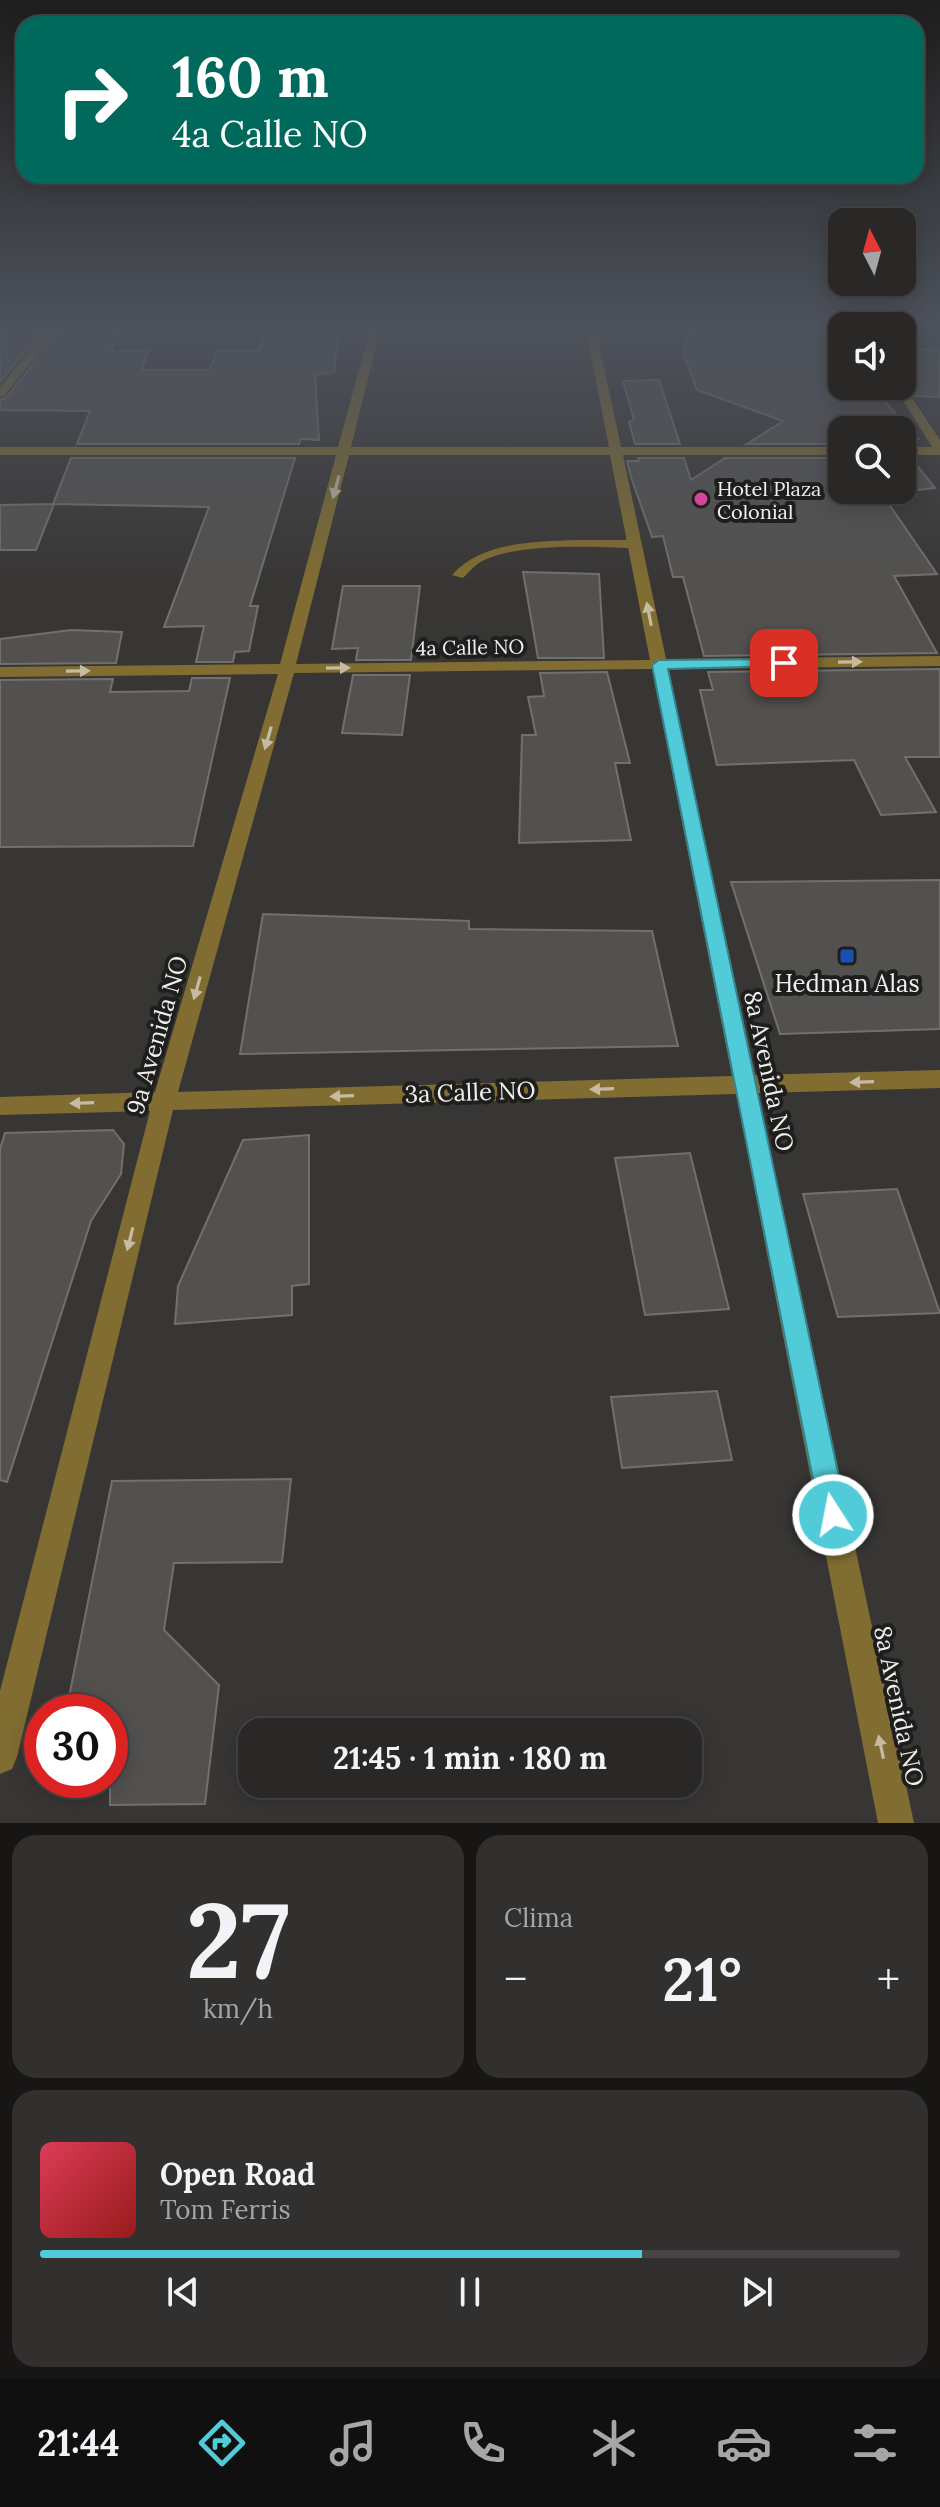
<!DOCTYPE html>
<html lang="es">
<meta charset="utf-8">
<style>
body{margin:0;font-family:Lora,serif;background:#32302f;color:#f1f3f6;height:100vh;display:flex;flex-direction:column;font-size:30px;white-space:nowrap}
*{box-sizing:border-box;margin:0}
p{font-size:26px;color:#a5a6a7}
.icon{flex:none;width:44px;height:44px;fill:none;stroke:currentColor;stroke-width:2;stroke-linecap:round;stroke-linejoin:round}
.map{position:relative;height:1823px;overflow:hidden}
.details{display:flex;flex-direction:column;gap:12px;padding:12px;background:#171615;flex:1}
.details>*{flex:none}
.banner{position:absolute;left:16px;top:16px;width:908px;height:168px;border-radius:24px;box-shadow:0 4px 20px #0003,0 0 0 2px #464444;background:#00695c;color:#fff;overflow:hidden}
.needle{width:52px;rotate:354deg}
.tools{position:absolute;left:828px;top:208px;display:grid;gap:16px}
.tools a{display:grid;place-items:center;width:88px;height:88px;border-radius:16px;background:#2a2827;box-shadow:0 4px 20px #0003,0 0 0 2px #464444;font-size:40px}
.speed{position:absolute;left:24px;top:1694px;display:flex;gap:16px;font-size:40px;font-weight:700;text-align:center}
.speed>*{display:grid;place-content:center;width:104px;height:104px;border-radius:50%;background:#2a2827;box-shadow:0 4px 20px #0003,0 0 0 2px #464444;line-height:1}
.speed .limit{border:12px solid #d22;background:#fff;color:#111}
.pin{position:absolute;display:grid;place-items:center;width:68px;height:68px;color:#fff;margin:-34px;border-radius:16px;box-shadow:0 4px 12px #0006}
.me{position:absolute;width:88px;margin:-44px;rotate:349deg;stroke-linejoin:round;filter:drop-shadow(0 0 6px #0008)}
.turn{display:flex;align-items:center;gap:28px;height:168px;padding:0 24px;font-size:36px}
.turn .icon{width:104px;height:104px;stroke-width:2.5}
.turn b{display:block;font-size:56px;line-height:68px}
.big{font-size:60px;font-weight:700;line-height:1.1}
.details .card{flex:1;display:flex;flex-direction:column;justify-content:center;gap:12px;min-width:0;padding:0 28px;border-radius:24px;background:#32302f}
.details .dial{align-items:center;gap:0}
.dial b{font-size:104px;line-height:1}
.song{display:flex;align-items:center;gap:24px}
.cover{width:96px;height:96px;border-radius:12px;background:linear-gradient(135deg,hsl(350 70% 55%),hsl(0 70% 35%))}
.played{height:8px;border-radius:4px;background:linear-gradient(90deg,#52cbd9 70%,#464444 70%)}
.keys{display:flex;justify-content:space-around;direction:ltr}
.heat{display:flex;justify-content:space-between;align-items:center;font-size:44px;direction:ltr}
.details .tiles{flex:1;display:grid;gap:12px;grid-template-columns:1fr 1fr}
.card:last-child{grid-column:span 2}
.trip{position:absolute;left:238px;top:1718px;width:464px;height:80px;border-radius:24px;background:#2a2827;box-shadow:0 4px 20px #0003,0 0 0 2px #464444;font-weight:700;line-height:80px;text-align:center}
.menu{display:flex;height:128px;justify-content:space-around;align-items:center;background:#111010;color:#a5a6a7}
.menu .icon{width:56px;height:56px}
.menu .on{color:#52cbd9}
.menu b{font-size:36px;color:#f1f3f6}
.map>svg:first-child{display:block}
.building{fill:#53514f;stroke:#72706e;stroke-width:2}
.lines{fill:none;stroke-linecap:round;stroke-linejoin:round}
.lane{fill:#816d31;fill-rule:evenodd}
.street{fill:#816d31;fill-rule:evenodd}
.oneway{fill:#c4bba2}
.route{fill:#52cbd9;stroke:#35848d;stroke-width:2}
.hotel-dot{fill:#d1479c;stroke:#1e1e1d;stroke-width:3}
.transit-dot{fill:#1a4fb4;stroke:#1e1e1d;stroke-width:3}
.labels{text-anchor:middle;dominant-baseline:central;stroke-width:8;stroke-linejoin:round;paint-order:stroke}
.far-poi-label{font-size:20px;fill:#f0efee;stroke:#1e1e1d;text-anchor:start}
.far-street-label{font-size:20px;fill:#f0efee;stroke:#1e1e1d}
.poi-label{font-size:24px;fill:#f0efee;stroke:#1e1e1d}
.street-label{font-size:24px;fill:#f0efee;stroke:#1e1e1d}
</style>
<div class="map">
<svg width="940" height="1823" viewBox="0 0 940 1823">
<rect width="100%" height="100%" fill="#383634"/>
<path class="building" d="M0 330H43L0 382Z
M60 330H120L111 352 148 351 142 370H209L217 351H258L265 330H339L334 372 315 375 319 440 301 439 299 444H77L90 411 0 410V400L6 398Z
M689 330H842V386H891L897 396H880L918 439 902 440V430H842V444H747L783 421 697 390 683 352Z
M902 349 940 350V397L914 396 902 380Z
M659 380 680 444H635L629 422 634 420 623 381Z
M71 458H295L250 606H258L249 651 235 652 233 662H196L204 626 164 627 209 507 54 504 36 550H0V505L53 504Z
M638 458H684L691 480 725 458H842V490H902V458H911L935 488 882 494 937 574 894 576 937 653 704 656 683 577H673L663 536 652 537 631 477 627 461H639Z
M523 572 599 574 604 658H538Z
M343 586H420L411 660H356L358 648 332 649Z
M71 630 122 632 116 663 0 664V639Z
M940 669V757H905L936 812 881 815 854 760 717 765 700 690H713L708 672Z
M607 672 630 763H615L631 840 519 843 522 735H536L528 697 544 696 540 673Z
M353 675H410L402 735 342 733Z
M192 678H230L193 846 0 847V680L113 679 110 692 189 691Z
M940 880V1029L780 1034 731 882Z
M263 914 469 921V929L652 931 678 1046 240 1054Z
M113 1130 124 1144 121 1174 91 1221 7 1482 0 1480V1149L5 1133Z
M309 1135V1284L292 1286V1315L175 1324 178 1286 243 1140Z
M690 1153 729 1309 645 1315 615 1158Z
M897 1189 940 1313 838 1317 803 1194Z
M717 1391 732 1460 622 1468 611 1397Z
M291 1479 282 1562 174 1563 164 1630 219 1685 205 1804 110 1805V1712H66L112 1481Z"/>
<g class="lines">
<path class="lane" d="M577 540H635L641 544 635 548C591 547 522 542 482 561 475 565 469 572 463 578L452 575C482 541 534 542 577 540Z"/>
<path class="street" d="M47 330H57L4 396 0 397V387Z
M370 330H380L351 447H609L586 330H596L621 447H842V455H623L666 659 940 656V666L668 669 755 1075 940 1070V1088L758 1093 914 1823H878L736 1094 173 1110 17 1757 12 1769 0 1774V1691L150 1111 0 1115V1097L155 1092 278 674 0 677V667L280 664 336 455H0V447H338ZM349 455H610L650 660 296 664ZM652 669 732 1076 178 1092 294 673Z
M902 383 940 440V455H902V447H932L894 386H902Z"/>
</g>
<defs><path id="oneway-solid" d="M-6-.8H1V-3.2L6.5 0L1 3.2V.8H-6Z" transform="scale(2)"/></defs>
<g class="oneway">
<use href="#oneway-solid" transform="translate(336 487) rotate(105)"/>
<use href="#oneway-solid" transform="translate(649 614) rotate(-101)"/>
<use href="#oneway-solid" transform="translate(850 662) rotate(-1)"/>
<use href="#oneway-solid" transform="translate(338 668) rotate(-1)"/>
<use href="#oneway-solid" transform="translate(78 671) rotate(-1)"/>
<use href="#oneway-solid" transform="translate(268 738) rotate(106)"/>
<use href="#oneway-solid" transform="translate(197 988) rotate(106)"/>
<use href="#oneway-solid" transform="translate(862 1082) rotate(178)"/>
<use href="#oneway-solid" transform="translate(602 1089) rotate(178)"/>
<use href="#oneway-solid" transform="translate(342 1096) rotate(178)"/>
<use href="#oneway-solid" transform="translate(82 1103) rotate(178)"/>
<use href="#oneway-solid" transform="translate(130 1239) rotate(104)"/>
<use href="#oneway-solid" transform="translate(881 1747) rotate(-102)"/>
</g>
<linearGradient id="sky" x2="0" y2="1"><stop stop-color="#1f1e1d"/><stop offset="0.56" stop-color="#4d525c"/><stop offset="1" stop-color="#4d525c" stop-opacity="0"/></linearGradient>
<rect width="940" height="585" fill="url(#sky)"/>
<path class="route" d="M784 659 791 663 789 666 668 669 847 1515 843 1525 833 1529 824 1525 820 1515 652 665 659 660Z"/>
<circle class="hotel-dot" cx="701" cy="499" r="8"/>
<rect class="transit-dot" x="839" y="948" width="16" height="16" rx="4"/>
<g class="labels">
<g class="far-poi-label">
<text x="717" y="488">Hotel Plaza<tspan x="717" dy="23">Colonial</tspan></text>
</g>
<g class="far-street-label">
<text transform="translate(470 647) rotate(-1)">4a Calle NO</text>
</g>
<g class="poi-label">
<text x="847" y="983">Hedman Alas</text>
</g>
<g class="street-label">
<text transform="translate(157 1035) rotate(-74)">9a Avenida NO</text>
<text transform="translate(769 1071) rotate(78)">8a Avenida NO</text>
<text transform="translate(470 1092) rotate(-2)">3a Calle NO</text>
<text transform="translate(899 1706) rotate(78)">8a Avenida NO</text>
</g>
</g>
</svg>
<div class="tools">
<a><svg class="needle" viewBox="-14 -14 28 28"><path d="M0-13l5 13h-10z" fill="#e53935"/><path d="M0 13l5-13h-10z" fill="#a5a6a7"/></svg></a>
<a><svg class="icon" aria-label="sound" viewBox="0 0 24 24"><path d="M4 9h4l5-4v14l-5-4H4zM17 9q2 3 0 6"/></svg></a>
<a><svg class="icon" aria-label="search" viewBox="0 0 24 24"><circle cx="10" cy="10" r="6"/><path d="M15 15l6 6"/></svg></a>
</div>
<div class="speed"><div class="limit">30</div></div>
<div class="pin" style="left:784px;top:663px;background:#d93025"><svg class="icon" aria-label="arrive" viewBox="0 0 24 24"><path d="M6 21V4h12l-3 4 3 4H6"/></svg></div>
<svg class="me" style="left:833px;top:1515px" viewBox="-20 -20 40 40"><circle r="17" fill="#52cbd9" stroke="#fff" stroke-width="3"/><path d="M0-11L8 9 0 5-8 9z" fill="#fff"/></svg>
<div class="trip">21:45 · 1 min · 180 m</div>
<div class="banner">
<div class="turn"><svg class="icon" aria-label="right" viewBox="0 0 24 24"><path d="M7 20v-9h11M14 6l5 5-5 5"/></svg><div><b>160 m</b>4a Calle NO</div></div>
</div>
</div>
<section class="details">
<div class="tiles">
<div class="card dial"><b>27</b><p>km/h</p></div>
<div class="card"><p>Clima</p>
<div class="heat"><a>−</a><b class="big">21°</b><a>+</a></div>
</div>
<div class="card">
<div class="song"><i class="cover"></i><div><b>Open Road</b><p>Tom Ferris</p></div></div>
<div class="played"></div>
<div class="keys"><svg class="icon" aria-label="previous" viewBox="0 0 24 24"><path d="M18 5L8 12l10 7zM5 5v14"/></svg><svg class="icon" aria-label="pause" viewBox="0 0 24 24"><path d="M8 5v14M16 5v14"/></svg><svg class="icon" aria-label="next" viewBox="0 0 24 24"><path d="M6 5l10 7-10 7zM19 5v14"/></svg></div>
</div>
</div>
</section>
<nav class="menu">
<b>21:44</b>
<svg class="icon on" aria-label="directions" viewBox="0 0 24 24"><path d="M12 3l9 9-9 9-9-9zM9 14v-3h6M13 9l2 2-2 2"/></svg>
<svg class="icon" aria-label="music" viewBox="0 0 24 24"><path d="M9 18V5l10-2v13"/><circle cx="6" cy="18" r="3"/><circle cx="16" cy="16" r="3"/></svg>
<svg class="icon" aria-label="phone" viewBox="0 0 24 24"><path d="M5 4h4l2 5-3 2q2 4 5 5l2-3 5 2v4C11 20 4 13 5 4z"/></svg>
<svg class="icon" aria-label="climate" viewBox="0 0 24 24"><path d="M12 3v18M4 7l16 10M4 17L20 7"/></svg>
<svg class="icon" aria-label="car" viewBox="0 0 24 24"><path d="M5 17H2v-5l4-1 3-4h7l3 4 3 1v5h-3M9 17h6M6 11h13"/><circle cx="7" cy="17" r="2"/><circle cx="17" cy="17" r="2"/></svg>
<svg class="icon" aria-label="filters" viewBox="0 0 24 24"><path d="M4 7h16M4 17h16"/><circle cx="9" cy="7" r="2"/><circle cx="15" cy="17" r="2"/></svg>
</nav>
